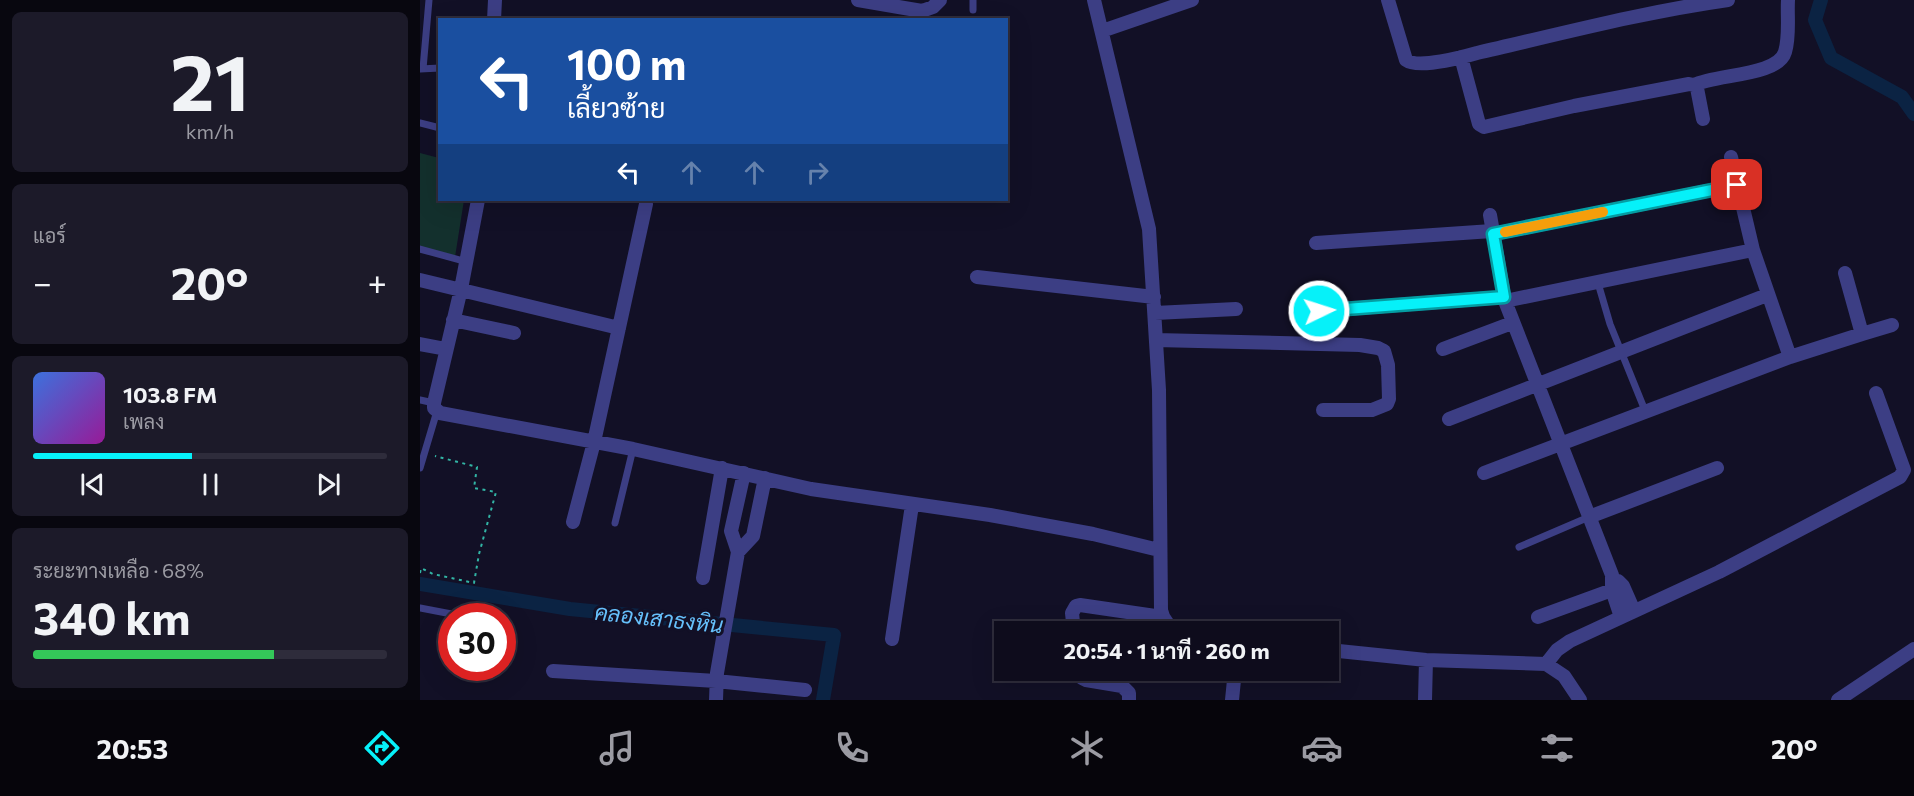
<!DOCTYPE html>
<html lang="th">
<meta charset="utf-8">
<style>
body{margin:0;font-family:Commissioner,Sarabun,sans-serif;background:#1c1a29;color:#f1f3f6;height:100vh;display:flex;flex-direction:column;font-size:22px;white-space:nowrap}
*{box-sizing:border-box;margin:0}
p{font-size:20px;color:#9b9ba3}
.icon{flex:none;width:33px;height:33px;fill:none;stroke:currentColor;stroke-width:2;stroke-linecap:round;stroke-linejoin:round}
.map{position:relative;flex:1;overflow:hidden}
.panel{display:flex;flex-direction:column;gap:12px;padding:12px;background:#08070f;width:420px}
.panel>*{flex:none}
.hud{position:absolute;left:18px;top:18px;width:570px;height:183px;border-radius:0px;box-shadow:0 6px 24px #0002,0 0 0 2px #2e2c3b;background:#1a4fa0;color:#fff;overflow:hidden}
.speed{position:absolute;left:18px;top:603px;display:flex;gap:12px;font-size:30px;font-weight:700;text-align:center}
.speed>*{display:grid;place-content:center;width:78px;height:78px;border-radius:50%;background:#0e0c1c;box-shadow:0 6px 24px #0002,0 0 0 2px #2e2c3b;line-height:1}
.speed .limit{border:9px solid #d22;background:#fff;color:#111}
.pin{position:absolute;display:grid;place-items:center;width:51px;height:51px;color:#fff;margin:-26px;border-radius:12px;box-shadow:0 3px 9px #0006}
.me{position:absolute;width:66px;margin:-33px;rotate:86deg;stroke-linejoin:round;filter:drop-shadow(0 0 4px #0008)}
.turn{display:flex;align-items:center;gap:21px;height:126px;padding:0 30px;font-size:27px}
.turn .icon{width:78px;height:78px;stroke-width:2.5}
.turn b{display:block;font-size:42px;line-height:51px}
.lanes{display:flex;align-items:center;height:57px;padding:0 30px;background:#0003;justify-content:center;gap:30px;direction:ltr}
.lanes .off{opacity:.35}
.big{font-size:45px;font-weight:700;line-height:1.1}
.panel .widget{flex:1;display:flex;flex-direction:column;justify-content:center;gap:9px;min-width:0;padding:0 21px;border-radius:9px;background:#1c1a29}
.panel .dial{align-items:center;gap:0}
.dial b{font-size:78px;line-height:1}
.song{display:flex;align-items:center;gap:18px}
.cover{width:72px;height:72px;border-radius:9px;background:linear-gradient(135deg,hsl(220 70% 55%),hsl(300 70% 35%))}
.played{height:6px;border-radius:3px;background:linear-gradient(90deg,#06f1f9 45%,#2e2c3b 45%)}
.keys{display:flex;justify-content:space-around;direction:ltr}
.heat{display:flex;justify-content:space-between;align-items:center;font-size:33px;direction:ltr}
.charge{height:9px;border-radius:4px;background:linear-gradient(90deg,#34c759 68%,#2e2c3b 0)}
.trip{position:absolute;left:574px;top:621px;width:345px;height:60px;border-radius:0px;background:#0e0c1c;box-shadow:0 6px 24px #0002,0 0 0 2px #2e2c3b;font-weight:700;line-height:60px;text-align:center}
.tabs{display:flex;height:96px;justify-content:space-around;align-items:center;background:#06050b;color:#9b9ba3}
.tabs .icon{width:42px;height:42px}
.tabs .active{color:#06f1f9}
.tabs b{font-size:27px;color:#f1f3f6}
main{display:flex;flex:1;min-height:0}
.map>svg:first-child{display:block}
.green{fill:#13302d}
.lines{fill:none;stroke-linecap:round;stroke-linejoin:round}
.canal{stroke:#0b2343;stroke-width:14}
.path{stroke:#32b5a5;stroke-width:2;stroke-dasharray:3 4.5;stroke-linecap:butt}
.service{stroke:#3c3e84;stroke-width:7}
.minor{stroke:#3c3e84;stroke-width:14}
.route-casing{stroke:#049da2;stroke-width:15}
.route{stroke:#06f1f9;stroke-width:10}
.slow{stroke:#f59e0b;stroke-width:10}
.labels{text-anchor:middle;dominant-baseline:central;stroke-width:6;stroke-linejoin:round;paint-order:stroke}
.water-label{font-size:22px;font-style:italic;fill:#66c0fb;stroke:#121026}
</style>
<main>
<section class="panel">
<div class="widget dial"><b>21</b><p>km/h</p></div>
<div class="widget"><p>แอร์</p>
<div class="heat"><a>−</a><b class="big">20°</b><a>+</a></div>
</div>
<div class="widget">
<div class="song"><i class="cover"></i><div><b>103.8 FM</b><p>เพลง</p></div></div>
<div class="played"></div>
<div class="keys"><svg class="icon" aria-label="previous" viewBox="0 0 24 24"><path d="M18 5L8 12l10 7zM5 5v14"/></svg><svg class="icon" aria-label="pause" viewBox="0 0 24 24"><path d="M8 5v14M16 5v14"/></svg><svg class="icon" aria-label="next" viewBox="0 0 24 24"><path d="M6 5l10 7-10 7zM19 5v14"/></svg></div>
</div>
<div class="widget"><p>ระยะทางเหลือ · 68%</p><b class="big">340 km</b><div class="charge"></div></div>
</section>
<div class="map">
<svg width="1494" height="700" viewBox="0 0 1494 700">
<rect width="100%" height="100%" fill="#121026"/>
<path class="green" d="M0 153 19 158 20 200H44L35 257 0 252Z"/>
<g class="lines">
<path class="canal" d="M1401 0 1395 20 1411 58 1482 97 1494 114
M0 584 150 609 414 635 403 700"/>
<path class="path" d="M0 573 1 568 13 574 54 583 59 554 76 492 54 488 57 467 15 456"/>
<path class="service" d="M553 10V0
M0 69 20 68
M3 69 9 0
M0 123 20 128
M0 249 47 262
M1178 283 1190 324 1226 413
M0 400 14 403
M0 468 17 411
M195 523 213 449
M1099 547 1169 517
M0 608 42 616
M82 625H86"/>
<path class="minor" d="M438 0 502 11 513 7 520 0
M674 0 729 229 739 390 741 610C743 621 750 628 761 632
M968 0 986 60C998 69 1043 57 1057 53 1140 34 1223 12 1308 0
M74 20 75 0
M682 31 772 0
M1041 57 1059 124 1064 127 1154 106 1269 84 1274 85 1277 88 1283 119
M1274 85C1296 74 1358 76 1365 52 1370 36 1367 16 1368 0
M1311 157 1333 250 1370 357
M58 200 41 289 14 403V408L20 413 213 449 391 489 570 515 673 534 739 550
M1070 215 1085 301 1192 575V590L1201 617
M1073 234 1317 185
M896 243 1072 231
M557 277 734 297
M0 280 199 328
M1085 301 1333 250
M899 311 1084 297
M735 313 816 309
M33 320 94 333
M1442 334 1472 325
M736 340 940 345 958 348 964 351 968 365 969 399 967 404 952 410H903
M0 344 26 349
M1023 349 1092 323
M1029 419 1347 295
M324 473 311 531 318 552 333 536 345 478
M1064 473 1370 357 1442 334 1425 273
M1169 517 1297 468
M153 522 174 442 226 204
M283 578 302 468
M1198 581 1203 586 1214 611
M1118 617 1203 586
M654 632 652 613 656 606 660 605 742 617
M472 639 492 505
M909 650 1006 660 1126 664 1144 676 1160 700
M1126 664 1137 650 1150 641 1299 572 1480 477 1484 470 1456 393
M658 670 662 678 666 680 702 686 709 693V700
M133 671 296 681 385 690
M296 700 297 673 318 552
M812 700 815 670
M1005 700 1006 660
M1418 700 1494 649"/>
</g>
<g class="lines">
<g class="route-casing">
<path id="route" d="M899 311 1084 297 1073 234 1317 185"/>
</g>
<use href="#route" class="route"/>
<path class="slow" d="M1085 232 1183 212"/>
</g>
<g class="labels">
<g class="water-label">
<text transform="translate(239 618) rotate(6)">คลองเสาธงหิน</text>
</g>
</g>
</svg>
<div class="speed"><div class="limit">30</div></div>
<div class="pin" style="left:1317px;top:185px;background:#d93025"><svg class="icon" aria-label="arrive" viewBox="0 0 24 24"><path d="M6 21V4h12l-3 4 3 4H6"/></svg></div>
<svg class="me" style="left:899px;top:311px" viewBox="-20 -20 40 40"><circle r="17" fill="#06f1f9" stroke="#fff" stroke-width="3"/><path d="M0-11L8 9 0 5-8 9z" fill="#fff"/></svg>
<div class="trip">20:54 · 1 นาที · 260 m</div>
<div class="hud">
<div class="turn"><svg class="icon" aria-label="left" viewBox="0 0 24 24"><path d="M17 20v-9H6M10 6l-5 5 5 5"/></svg><div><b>100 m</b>เลี้ยวซ้าย</div></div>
<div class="lanes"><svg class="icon" aria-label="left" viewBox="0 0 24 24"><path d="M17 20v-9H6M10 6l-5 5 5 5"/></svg><svg class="icon off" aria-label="ahead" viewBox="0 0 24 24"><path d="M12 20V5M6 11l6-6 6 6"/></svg><svg class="icon off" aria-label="ahead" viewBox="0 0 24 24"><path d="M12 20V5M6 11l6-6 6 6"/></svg><svg class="icon off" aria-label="right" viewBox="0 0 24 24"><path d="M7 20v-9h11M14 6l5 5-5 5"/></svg></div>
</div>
</div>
</main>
<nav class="tabs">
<b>20:53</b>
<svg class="icon active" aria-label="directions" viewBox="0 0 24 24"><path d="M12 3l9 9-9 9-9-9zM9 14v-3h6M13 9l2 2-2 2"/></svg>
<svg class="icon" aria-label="music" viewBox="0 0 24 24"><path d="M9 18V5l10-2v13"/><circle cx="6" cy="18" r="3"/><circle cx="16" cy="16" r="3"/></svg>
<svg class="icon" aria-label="phone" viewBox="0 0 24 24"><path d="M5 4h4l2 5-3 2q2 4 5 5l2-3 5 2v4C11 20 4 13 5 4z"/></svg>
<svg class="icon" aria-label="climate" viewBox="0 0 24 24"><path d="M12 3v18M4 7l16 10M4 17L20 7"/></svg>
<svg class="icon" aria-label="car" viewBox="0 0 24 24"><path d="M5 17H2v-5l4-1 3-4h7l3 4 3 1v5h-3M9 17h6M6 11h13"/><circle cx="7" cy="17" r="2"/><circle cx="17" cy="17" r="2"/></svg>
<svg class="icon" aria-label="filters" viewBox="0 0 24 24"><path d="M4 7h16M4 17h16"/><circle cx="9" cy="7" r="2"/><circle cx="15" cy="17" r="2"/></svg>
<b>20°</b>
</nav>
